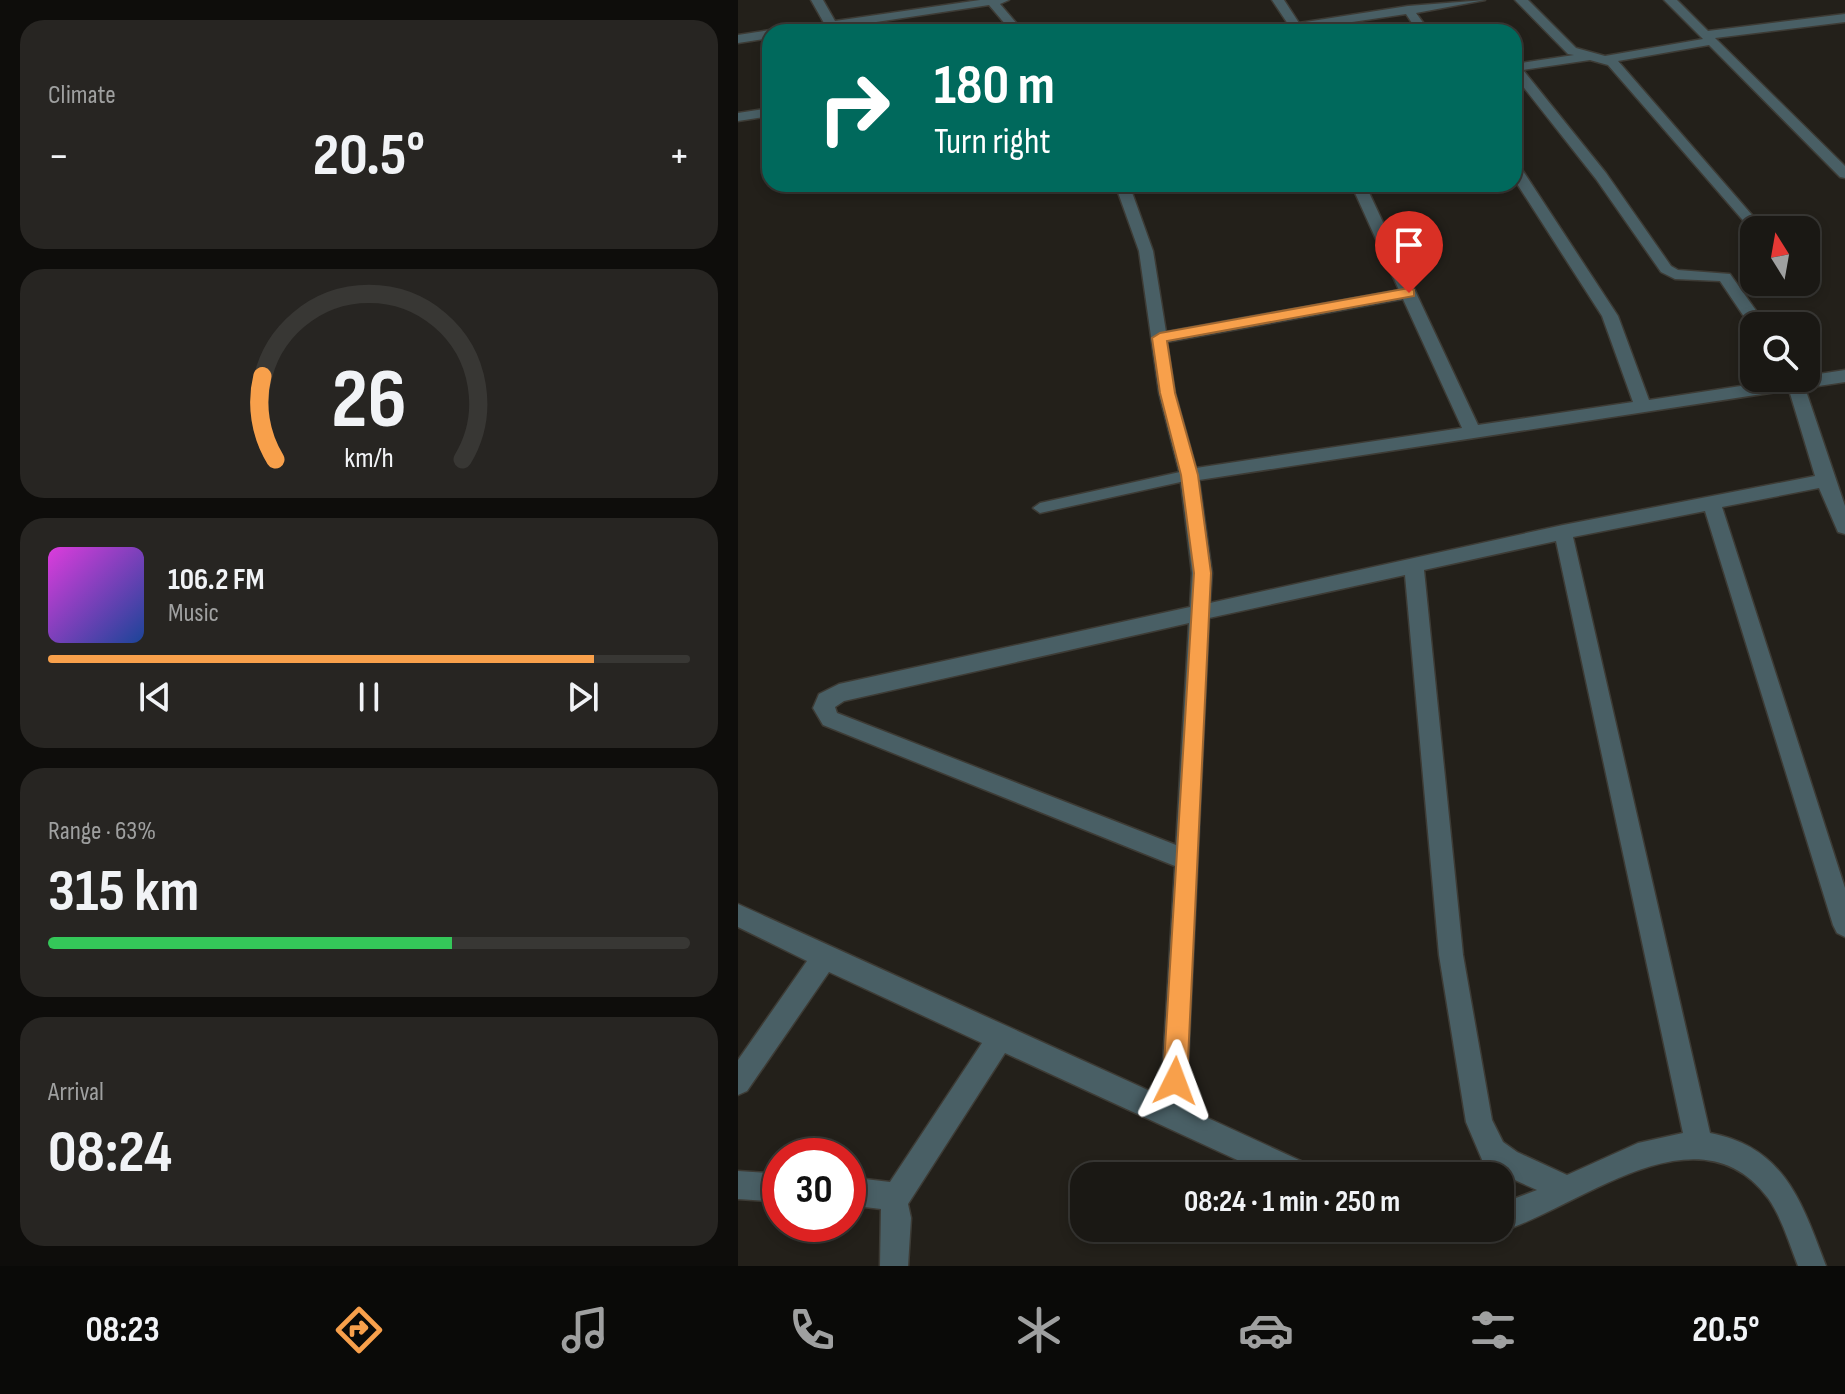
<!DOCTYPE html>
<meta charset="utf-8">
<style>
body{margin:0;font-family:"Sofia Sans Condensed",sans-serif;background:#272522;color:#f1f3f6;height:100vh;display:flex;flex-direction:column;font-size:30px;white-space:nowrap}
*{box-sizing:border-box;margin:0}
p{font-size:26px;color:#9fa0a0}
.icon{flex:none;width:44px;height:44px;fill:none;stroke:currentColor;stroke-width:2;stroke-linecap:round;stroke-linejoin:round}
.map{position:relative;flex:1;overflow:hidden}
.panel{display:flex;flex-direction:column;gap:20px;padding:20px;background:#0e0d0b;width:738px}
.panel>*{flex:none}
.top-card{position:absolute;left:24px;top:24px;width:760px;height:168px;border-radius:24px;box-shadow:0 4px 12px #0003,0 0 0 2px #383734;background:#00695c;color:#fff;overflow:hidden}
.needle{width:52px;rotate:349deg}
.fabs{position:absolute;left:1002px;top:216px;display:grid;gap:16px}
.fabs a{display:grid;place-items:center;width:80px;height:80px;border-radius:16px;background:#1a1814;box-shadow:0 4px 12px #0003,0 0 0 2px #383734;font-size:40px}
.speed{position:absolute;left:24px;top:1138px;display:flex;gap:16px;font-size:40px;font-weight:700;text-align:center}
.speed>*{display:grid;place-content:center;width:104px;height:104px;border-radius:50%;background:#1a1814;box-shadow:0 4px 12px #0003,0 0 0 2px #383734;line-height:1}
.speed .limit{border:12px solid #d22;background:#fff;color:#111}
.pin{position:absolute;display:grid;place-items:center;width:68px;height:68px;color:#fff;margin:-82px -34px;border-radius:50% 50% 50% 0;rotate:-45deg;box-shadow:0 0 8px #0007}
.pin .icon{rotate:45deg}
.me{position:absolute;width:88px;margin:-44px;rotate:3deg;stroke-linejoin:round;filter:drop-shadow(0 0 6px #0008)}
.turn{display:flex;align-items:center;gap:28px;height:168px;padding:0 40px;font-size:36px}
.turn .icon{width:104px;height:104px;stroke-width:2.5}
.turn b{display:block;font-size:56px;line-height:68px}
.big{font-size:60px;font-weight:700;line-height:1.1}
.panel .widget{flex:1;display:flex;flex-direction:column;justify-content:center;gap:12px;min-width:0;padding:0 28px;border-radius:24px;background:#272522}
.panel .dial{align-items:center;gap:0}
.dial svg{height:208px;overflow:visible;fill:none;stroke:#383734;stroke-width:7;stroke-linecap:round;text-anchor:middle}
.dial text{fill:#f1f3f6;stroke:none}
.song{display:flex;align-items:center;gap:24px}
.cover{width:96px;height:96px;border-radius:12px;background:linear-gradient(135deg,hsl(300 70% 55%),hsl(220 70% 35%))}
.played{height:8px;border-radius:4px;background:linear-gradient(90deg,#f8a04b 85%,#383734 85%)}
.keys{display:flex;justify-content:space-around;direction:ltr}
.heat{display:flex;justify-content:space-between;align-items:center;font-size:44px;direction:ltr}
.charge{height:12px;border-radius:6px;background:linear-gradient(90deg,#34c759 63%,#383734 0)}
.trip{position:absolute;left:332px;top:1162px;width:444px;height:80px;border-radius:24px;background:#1a1814;box-shadow:0 4px 12px #0003,0 0 0 2px #383734;font-weight:700;line-height:80px;text-align:center}
.menu{display:flex;height:128px;justify-content:space-around;align-items:center;background:#0a0a08;color:#9fa0a0}
.menu .icon{width:56px;height:56px}
.menu .on{color:#f8a04b}
.menu b{font-size:36px;color:#f1f3f6}
main{display:flex;flex:1;min-height:0}
.map>svg:first-child{display:block}
.lines{fill:none;stroke-linecap:round;stroke-linejoin:round}
.lane-casing{stroke:#3d3b35;stroke-width:3}
.street-casing{stroke:#3d3b35;stroke-width:3}
.lane{fill:#495f65;fill-rule:evenodd}
.street{fill:#495f65;fill-rule:evenodd}
.route{fill:#f8a04b;stroke:#a16831;stroke-width:2}
</style>
<main>
<section class="panel">
<div class="widget"><p>Climate</p>
<div class="heat"><a>−</a><b class="big">20.5°</b><a>+</a></div>
</div>
<div class="widget dial"><svg viewBox="0 0 100 80">
<path d="M14 69A42 42 0 1 1 86 69"/>
<path d="M14 69A42 42 0 0 1 9 37" stroke="#f8a04b"/>
<text x="50" y="56" font-size="32" font-weight="700">26</text>
<text x="50" y="72" font-size="11">km/h</text>
</svg></div>
<div class="widget">
<div class="song"><i class="cover"></i><div><b>106.2 FM</b><p>Music</p></div></div>
<div class="played"></div>
<div class="keys"><svg class="icon" aria-label="previous" viewBox="0 0 24 24"><path d="M18 5L8 12l10 7zM5 5v14"/></svg><svg class="icon" aria-label="pause" viewBox="0 0 24 24"><path d="M8 5v14M16 5v14"/></svg><svg class="icon" aria-label="next" viewBox="0 0 24 24"><path d="M6 5l10 7-10 7zM19 5v14"/></svg></div>
</div>
<div class="widget"><p>Range · 63%</p><b class="big">315 km</b><div class="charge"></div></div>
<div class="widget"><p>Arrival</p><b class="big">08:24</b></div>
</section>
<div class="map">
<svg width="1107" height="1266" viewBox="0 0 1107 1266">
<rect width="100%" height="100%" fill="#23201a"/>
<g class="lines">
<g class="lane-casing">
<path id="lane" d="M145 184H157V188L147 190Z
M451 470 456 471 458 475 456 479 302 513 295 508 302 503Z"/>
</g>
<g class="street-casing">
<path id="street" d="M73 0H85L97 21 242 0H271L262 4 286 32H274L251 5 72 32H42L86 23Z
M534 0H546L561 23 670 6 747 0 678 13 692 32H680L668 14 547 32H517L550 24Z
M777 0H790L838 48 867 56 965 39 926 0H939L970 31 1107 14V22L977 38 1107 166V178L1102 177 971 45 880 61 1027 230H1016V233L870 65 852 60 785 70 868 173 933 266 940 270 992 274 1029 326H1016L1015 330 982 281 937 279 923 272 858 179 776 75V64L836 55 830 54Z
M32 30 37 32H32V38L0 43V35Z
M32 108V116L0 121V113Z
M776 164 783 168 880 316 911 400 1107 370V382L1067 388 1107 506V534L1100 532 1081 488 984 507 1107 888V937L1099 933 1095 925 967 511 835 537 972 1133C1047 1147 1064 1203 1088 1266H1060C1051 1243 1044 1218 1030 1198 960 1104 842 1207 762 1232L752 1228H762V1204L799 1190 759 1172 745 1162 728 1122 701 955 667 575 471 618 448 1108 574 1166 578 1176H534L267 1053 170 1204 173 1218 170 1266H142L143 1209 110 1205V1177L152 1182 244 1043 91 972 9 1091 0 1095V1060L69 961 0 927V904L423 1096 437 866 85 725 75 708 81 694 101 684 452 607 454 573 442 475 421 393 401 251 377 184H391L415 251 428 332 661 290 613 184H627L740 425 895 402 864 316 776 179ZM665 299 724 428 458 468 437 393 429 342ZM1051 390 1077 476 825 525 472 603 474 573 461 480ZM818 541 945 1133 900 1143 829 1175 779 1152 765 1142 754 1120 725 955 686 570ZM451 623 438 845 99 713 97 707 106 701Z
M0 1171 42 1174V1202L0 1199Z"/>
</g>
<use href="#lane" class="lane"/>
<use href="#street" class="street"/>
</g>
<path class="route" d="M671 288 676 290V296L429 341 437 393 460 475 473 573 449 1081 445 1090 437 1093 428 1090 425 1081 456 573 443 475 422 393 414 338 422 333Z"/>
</svg>
<div class="fabs">
<a><svg class="needle" viewBox="-14 -14 28 28"><path d="M0-13l5 13h-10z" fill="#e53935"/><path d="M0 13l5-13h-10z" fill="#9fa0a0"/></svg></a>
<a><svg class="icon" aria-label="search" viewBox="0 0 24 24"><circle cx="10" cy="10" r="6"/><path d="M15 15l6 6"/></svg></a>
</div>
<div class="speed"><div class="limit">30</div></div>
<div class="pin" style="left:671px;top:293px;background:#d93025"><svg class="icon" aria-label="arrive" viewBox="0 0 24 24"><path d="M6 21V4h12l-3 4 3 4H6"/></svg></div>
<svg class="me" style="left:437px;top:1081px" viewBox="-20 -20 40 40"><path d="M0-17L14 15 0 8-14 15z" fill="#f8a04b" stroke="#fff" stroke-width="4"/></svg>
<div class="trip">08:24 · 1 min · 250 m</div>
<div class="top-card">
<div class="turn"><svg class="icon" aria-label="right" viewBox="0 0 24 24"><path d="M7 20v-9h11M14 6l5 5-5 5"/></svg><div><b>180 m</b>Turn right</div></div>
</div>
</div>
</main>
<nav class="menu">
<b>08:23</b>
<svg class="icon on" aria-label="directions" viewBox="0 0 24 24"><path d="M12 3l9 9-9 9-9-9zM9 14v-3h6M13 9l2 2-2 2"/></svg>
<svg class="icon" aria-label="music" viewBox="0 0 24 24"><path d="M9 18V5l10-2v13"/><circle cx="6" cy="18" r="3"/><circle cx="16" cy="16" r="3"/></svg>
<svg class="icon" aria-label="phone" viewBox="0 0 24 24"><path d="M5 4h4l2 5-3 2q2 4 5 5l2-3 5 2v4C11 20 4 13 5 4z"/></svg>
<svg class="icon" aria-label="climate" viewBox="0 0 24 24"><path d="M12 3v18M4 7l16 10M4 17L20 7"/></svg>
<svg class="icon" aria-label="car" viewBox="0 0 24 24"><path d="M5 17H2v-5l4-1 3-4h7l3 4 3 1v5h-3M9 17h6M6 11h13"/><circle cx="7" cy="17" r="2"/><circle cx="17" cy="17" r="2"/></svg>
<svg class="icon" aria-label="filters" viewBox="0 0 24 24"><path d="M4 7h16M4 17h16"/><circle cx="9" cy="7" r="2"/><circle cx="15" cy="17" r="2"/></svg>
<b>20.5°</b>
</nav>
